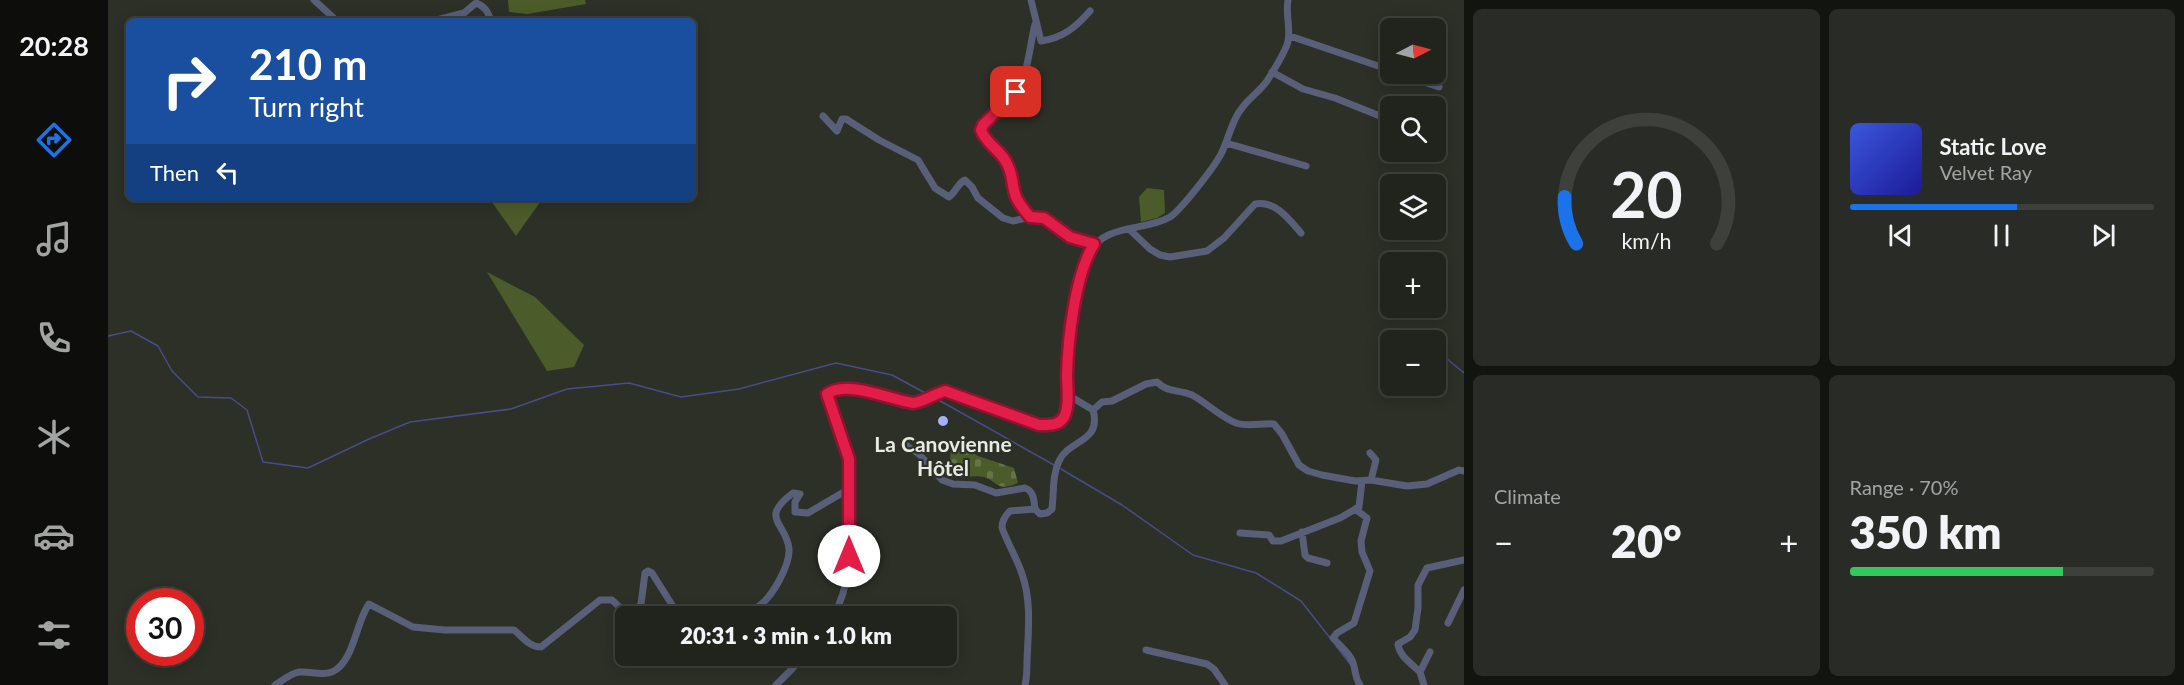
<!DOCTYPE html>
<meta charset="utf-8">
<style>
body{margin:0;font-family:Lato,sans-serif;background:#292c26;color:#f1f3f6;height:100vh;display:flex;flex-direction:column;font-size:22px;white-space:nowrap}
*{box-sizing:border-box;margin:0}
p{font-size:20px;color:#a2a4a4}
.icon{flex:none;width:33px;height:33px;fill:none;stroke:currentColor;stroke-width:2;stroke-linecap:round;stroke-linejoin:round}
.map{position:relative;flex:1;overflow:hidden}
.side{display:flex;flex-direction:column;gap:9px;padding:9px;background:#121410;width:720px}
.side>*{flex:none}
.top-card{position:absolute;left:18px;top:18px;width:570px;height:183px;border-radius:9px;box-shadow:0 3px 15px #0003,0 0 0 2px #3e413b;background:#1a4fa0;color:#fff;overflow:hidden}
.needle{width:39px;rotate:84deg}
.buttons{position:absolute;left:1272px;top:18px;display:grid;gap:12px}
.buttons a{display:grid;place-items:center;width:66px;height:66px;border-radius:9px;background:#21241d;box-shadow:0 3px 15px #0003,0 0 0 2px #3e413b;font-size:30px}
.speed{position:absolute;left:18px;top:588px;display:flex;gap:12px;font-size:30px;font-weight:700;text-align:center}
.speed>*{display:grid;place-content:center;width:78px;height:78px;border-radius:50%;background:#21241d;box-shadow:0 3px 15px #0003,0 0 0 2px #3e413b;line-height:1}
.speed .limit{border:9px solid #d22;background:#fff;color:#111}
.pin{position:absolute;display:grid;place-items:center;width:51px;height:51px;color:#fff;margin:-26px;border-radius:12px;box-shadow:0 3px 9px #0006}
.me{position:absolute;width:66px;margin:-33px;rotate:0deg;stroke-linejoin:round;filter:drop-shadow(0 0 4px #0008)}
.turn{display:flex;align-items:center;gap:21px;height:126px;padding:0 24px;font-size:27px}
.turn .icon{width:78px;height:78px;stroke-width:2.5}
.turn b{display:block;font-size:42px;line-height:51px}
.then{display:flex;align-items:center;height:57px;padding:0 24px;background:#0003;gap:12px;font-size:22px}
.big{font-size:45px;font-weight:800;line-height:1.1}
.side .tile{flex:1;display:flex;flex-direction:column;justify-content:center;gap:9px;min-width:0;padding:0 21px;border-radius:9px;background:#292c26}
.side .dial{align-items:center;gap:0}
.dial svg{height:156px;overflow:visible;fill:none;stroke:#3e413b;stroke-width:7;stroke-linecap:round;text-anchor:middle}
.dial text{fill:#f1f3f6;stroke:none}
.song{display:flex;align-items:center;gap:18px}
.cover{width:72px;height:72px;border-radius:9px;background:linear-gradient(135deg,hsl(230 70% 55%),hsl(240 70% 35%))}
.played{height:6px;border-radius:3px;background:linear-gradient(90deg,#1a73e8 55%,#3e413b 55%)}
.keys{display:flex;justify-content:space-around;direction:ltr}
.heat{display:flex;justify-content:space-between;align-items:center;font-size:33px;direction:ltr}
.charge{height:9px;border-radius:4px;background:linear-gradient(90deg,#34c759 70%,#3e413b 0)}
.side .tiles{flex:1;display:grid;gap:9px;grid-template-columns:repeat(2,1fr)}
.trip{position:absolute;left:507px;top:606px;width:342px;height:60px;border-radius:9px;background:#21241d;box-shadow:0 3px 15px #0003,0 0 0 2px #3e413b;font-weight:800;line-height:60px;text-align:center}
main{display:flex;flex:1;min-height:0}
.menu{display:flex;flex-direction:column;width:108px;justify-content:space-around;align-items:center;background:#0d0e0c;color:#a2a4a4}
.menu .icon{width:42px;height:42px}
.menu .active{color:#1a73e8}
.menu b{font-size:27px;color:#f1f3f6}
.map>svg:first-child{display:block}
.cemetery{fill:url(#cemetery-stones)}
.green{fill:#4c5b2a}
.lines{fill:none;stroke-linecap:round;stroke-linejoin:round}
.stream{stroke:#464d89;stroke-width:1.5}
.minor{stroke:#595e79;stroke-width:7}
.route-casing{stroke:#92132f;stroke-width:15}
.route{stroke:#e11d48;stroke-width:10}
.poi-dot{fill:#a5b1fc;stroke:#2c3027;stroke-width:2}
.labels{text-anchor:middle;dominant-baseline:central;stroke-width:4.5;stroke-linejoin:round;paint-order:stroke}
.poi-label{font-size:21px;font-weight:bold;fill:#e8eae4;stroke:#2c3027}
</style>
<main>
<nav class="menu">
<b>20:28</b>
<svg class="icon active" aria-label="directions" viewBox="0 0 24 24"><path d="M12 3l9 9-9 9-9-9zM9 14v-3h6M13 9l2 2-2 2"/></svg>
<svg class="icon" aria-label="music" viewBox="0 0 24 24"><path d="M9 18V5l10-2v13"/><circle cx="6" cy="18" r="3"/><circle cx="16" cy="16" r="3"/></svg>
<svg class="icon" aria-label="phone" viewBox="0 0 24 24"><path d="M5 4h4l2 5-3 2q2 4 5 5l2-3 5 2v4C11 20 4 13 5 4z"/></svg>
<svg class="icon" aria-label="climate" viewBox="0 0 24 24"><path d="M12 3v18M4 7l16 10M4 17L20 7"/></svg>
<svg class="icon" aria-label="car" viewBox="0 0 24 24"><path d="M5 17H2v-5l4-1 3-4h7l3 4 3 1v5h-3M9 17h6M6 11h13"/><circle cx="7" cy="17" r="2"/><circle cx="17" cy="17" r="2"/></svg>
<svg class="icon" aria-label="filters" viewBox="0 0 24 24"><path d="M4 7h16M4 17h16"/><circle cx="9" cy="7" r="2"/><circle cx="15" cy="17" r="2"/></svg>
</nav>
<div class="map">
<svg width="1356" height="685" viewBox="0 0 1356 685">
<defs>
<pattern id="cemetery-stones" width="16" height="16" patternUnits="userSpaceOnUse" patternTransform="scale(1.5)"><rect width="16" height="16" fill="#4c5b2a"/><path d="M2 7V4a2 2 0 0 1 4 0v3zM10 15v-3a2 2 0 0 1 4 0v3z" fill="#667349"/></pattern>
</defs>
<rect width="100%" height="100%" fill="#2c3027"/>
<path class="cemetery" d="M844 440 870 456 906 468 910 483C888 492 892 483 876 477 868 475 859 477 850 478L841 470Z"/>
<path class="green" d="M400 0H477L478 4 419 14 401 12Z
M1039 188 1056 190 1057 213 1049 218 1033 222 1031 197Z
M381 198H435L408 236Z
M379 272 427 297 476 345 466 367 439 371Z"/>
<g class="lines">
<path class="stream" d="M0 336 23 331 50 346 64 371 90 397 123 398 139 410 155 462 200 468 261 439 302 422 403 409 459 389 521 383 573 397 631 389 728 363 784 375 821 395
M1332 353 1356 373
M827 398 946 465
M953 469 1014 505 1085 555 1148 573 1193 601 1222 638
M1228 646 1242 664"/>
<path class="minor" d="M206 0 229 21
M923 0 933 41C955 38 968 27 982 11
M311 21H320
M325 21 356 13 368 3C377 6 380 12 383 21
M1182 36 1282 70
M1164 72 1195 89 1227 98 1282 120
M1291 74 1331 87
M715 116 729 131 734 119H738L771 140 810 160 827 188 841 197C848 192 849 184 857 180L864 187 870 198 895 218 905 221 922 217 936 218 962 237 986 244
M1118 143 1198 166
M922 217C917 211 911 204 908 197 902 181 906 172 894 156 888 146 877 141 873 130 880 115 898 105 908 92 920 76 922 44 927 24
M1021 229 1042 249 1052 255 1062 257 1099 251 1116 238 1147 204C1167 200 1181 219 1193 233
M985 410 994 402 1004 401 1038 384 1049 382C1060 393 1070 389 1084 395 1099 403 1112 417 1128 423 1140 427 1154 423 1166 424L1174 434 1191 465 1200 471 1214 475 1247 481 1263 480 1299 486 1319 484 1351 470 1356 471
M798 445 812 455 834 480 845 484 867 485 888 493 917 488C926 491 926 501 927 509L932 514 939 513 944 509C946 493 944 476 951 461 961 439 994 443 985 410L960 395
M1262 453 1268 460 1263 480
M1247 509 1259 518 1253 541 1254 552 1262 571 1246 623 1229 633 1225 638C1232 646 1244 655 1246 666 1248 674 1247 678 1252 685
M1194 532 1197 555 1200 558 1219 563
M1132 533 1161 535 1165 541H1173L1232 518 1251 507 1254 481
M630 616C637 613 646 611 651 606 665 596 682 565 681 549 679 523 650 519 685 493L692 494 687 502V512L700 513 741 489
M725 616C747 580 741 530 741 489 740 479 742 470 741 461 738 440 726 415 719 394 739 379 783 400 805 403 816 402 826 394 837 391L931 425H946L955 419C961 405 959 389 959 374 960 344 967 278 981 253 997 223 1036 232 1062 217 1073 210 1107 166 1113 154 1121 139 1123 121 1134 108 1141 98 1152 91 1159 81 1166 70 1174 57 1179 45 1184 31 1177 15 1180 0
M1340 623 1356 590
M1038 650 1099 664 1106 669 1117 685
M1312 672C1304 664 1291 656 1290 644L1302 637 1307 630 1310 608V585L1319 568 1356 560
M167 685C174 681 183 673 191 672 202 671 214 676 224 672 246 663 248 621 261 604L305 627 337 630H406C415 637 421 647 433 647L492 600H504L521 616H526L533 604 537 573 540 571 544 573 571 616
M668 685 684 669 694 656
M917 685C919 677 919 670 919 662 920 632 924 602 914 574 911 563 895 534 894 527 894 520 898 515 902 511L927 509
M1316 685 1312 672 1322 652"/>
</g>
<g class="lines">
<g class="route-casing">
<path id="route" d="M741 556V459L719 394C739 379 782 400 805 403 816 402 826 394 837 391L931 425C940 425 951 426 956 417 962 405 959 388 959 375 960 338 967 275 986 244L962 237 936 218 922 217C917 211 911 204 908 197 903 184 906 174 897 160 890 149 877 142 873 130L875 125 908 92"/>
</g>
<use href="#route" class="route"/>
</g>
<circle class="poi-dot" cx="835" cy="421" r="6"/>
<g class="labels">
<g class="poi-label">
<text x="835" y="443">La Canovienne<tspan x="835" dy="24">Hôtel</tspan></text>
</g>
</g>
</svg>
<div class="buttons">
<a><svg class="needle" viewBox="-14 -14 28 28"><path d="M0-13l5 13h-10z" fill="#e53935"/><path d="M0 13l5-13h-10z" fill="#a2a4a4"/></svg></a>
<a><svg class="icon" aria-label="search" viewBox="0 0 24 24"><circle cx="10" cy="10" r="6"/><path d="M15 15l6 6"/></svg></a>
<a><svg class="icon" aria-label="layers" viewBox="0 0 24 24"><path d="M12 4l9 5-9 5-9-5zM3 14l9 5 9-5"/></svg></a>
<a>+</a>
<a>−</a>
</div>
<div class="speed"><div class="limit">30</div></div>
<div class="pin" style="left:908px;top:92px;background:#d93025"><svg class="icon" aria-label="arrive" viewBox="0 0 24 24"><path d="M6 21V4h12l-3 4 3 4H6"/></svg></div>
<svg class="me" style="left:741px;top:556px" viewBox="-20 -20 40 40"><circle r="19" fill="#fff"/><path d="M0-13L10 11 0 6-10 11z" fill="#e11d48"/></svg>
<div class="trip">20:31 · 3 min · 1.0 km</div>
<div class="top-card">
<div class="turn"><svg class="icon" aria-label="right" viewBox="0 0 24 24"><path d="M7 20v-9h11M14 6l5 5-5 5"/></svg><div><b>210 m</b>Turn right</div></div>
<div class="then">Then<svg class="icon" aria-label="left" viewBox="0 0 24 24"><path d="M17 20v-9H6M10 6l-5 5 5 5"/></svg></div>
</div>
</div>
<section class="side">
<div class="tiles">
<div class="tile dial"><svg viewBox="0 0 100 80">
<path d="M14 69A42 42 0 1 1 86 69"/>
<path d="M14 69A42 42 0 0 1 8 45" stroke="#1a73e8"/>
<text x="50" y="56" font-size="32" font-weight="700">20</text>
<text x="50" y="72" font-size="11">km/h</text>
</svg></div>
<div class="tile">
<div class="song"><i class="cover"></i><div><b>Static Love</b><p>Velvet Ray</p></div></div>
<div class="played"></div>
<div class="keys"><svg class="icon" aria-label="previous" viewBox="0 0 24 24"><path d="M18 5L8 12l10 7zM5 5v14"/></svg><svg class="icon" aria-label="pause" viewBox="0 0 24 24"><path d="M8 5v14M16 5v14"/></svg><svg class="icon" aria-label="next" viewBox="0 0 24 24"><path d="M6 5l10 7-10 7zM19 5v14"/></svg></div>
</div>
<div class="tile"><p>Climate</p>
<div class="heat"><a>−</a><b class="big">20°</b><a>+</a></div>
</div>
<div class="tile"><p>Range · 70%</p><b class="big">350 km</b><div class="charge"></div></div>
</div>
</section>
</main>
